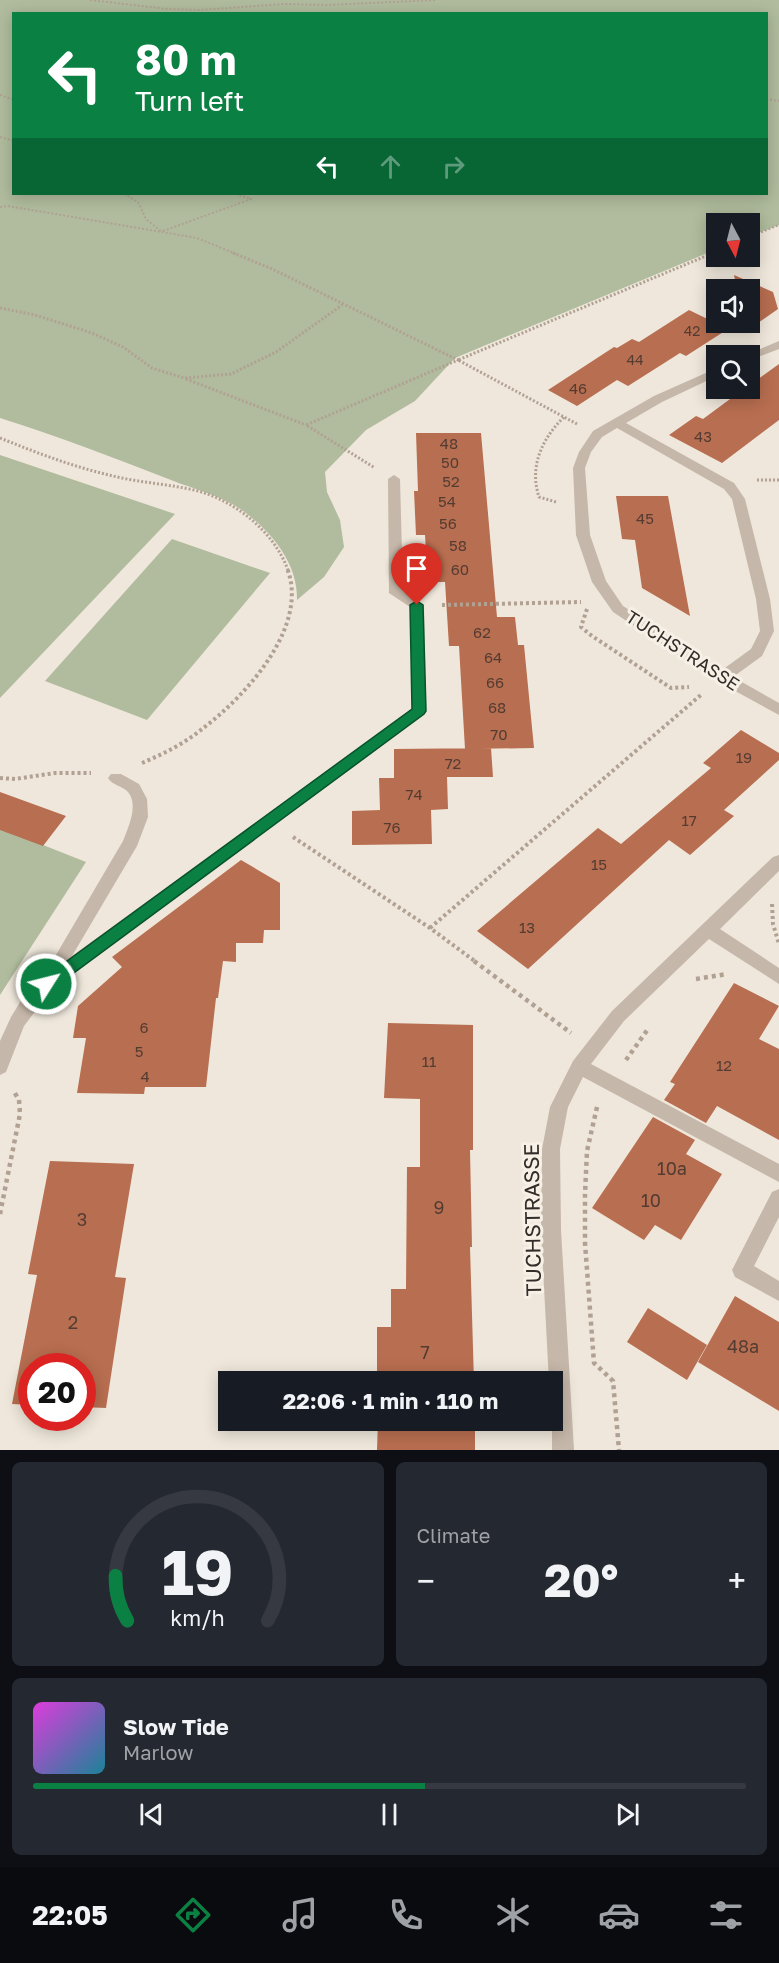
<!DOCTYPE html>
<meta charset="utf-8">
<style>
body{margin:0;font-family:"Golos Text",sans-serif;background:#242831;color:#f1f3f6;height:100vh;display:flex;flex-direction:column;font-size:22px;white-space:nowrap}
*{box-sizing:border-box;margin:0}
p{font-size:20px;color:#9ea1a6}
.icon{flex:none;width:33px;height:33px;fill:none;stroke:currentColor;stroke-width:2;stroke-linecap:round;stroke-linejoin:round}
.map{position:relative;height:1450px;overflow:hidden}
.sheet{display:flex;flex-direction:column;gap:12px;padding:12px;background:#0d0f14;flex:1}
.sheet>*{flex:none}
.top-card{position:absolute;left:12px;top:12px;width:756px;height:183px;border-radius:0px;box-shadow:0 3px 15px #0003;background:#0b8043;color:#fff;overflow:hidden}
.needle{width:39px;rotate:173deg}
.fabs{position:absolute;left:706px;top:213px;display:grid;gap:12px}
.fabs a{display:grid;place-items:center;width:54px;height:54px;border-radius:0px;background:#171b24;box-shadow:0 3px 15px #0003;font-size:30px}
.speed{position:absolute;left:18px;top:1353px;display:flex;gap:12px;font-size:30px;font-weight:700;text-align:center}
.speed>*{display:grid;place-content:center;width:78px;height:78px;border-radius:50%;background:#171b24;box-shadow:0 3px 15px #0003;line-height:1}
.speed .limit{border:9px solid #d22;background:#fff;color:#111}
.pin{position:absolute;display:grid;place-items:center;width:51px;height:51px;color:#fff;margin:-62px -26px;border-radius:50% 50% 50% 0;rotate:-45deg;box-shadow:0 0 6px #0007}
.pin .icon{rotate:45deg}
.me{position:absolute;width:66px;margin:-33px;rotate:54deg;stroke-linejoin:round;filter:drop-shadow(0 0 4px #0008)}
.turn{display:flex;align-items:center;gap:21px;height:126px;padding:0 24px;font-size:27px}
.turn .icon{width:78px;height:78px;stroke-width:2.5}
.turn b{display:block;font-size:42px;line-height:51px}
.lanes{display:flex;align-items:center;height:57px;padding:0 24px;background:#0003;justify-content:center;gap:30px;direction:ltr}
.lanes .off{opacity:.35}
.big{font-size:45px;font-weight:700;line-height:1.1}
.sheet .tile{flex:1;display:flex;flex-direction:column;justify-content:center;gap:9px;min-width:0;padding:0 21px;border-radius:9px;background:#242831}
.sheet .dial{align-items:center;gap:0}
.dial svg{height:156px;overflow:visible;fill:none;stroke:#363941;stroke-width:7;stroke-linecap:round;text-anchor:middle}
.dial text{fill:#f1f3f6;stroke:none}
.song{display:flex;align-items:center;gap:18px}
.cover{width:72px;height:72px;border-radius:9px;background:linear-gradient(135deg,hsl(300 70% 55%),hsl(190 70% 35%))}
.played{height:6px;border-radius:3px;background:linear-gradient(90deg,#0b8043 55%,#363941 55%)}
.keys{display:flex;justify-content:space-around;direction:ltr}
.heat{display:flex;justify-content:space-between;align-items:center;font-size:33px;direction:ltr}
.sheet .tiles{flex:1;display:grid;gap:12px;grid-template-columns:1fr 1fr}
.tile:last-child{grid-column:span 2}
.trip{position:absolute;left:218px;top:1371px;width:345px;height:60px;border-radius:0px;background:#171b24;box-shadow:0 3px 15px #0003;font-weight:700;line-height:60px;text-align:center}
.dock{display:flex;height:96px;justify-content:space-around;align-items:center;background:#090b0e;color:#9ea1a6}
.dock .icon{width:42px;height:42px}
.dock .selected{color:#0b8043}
.dock b{font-size:27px;color:#f1f3f6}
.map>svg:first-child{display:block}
.green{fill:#b0bc9d;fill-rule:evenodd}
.building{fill:#b86e50}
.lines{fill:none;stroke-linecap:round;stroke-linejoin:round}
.path-far3{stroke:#b1a193;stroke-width:2;stroke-dasharray:2 2;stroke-linecap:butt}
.path-far2{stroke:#b1a193;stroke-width:3;stroke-dasharray:2 2;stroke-linecap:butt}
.path-far1{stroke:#b1a193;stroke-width:4;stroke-dasharray:3 3;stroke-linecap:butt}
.path{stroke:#b1a193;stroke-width:4.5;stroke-dasharray:4 4;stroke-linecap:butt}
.minor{fill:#c5b7a9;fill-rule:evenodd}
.route{fill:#0b8043;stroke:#07532c;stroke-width:1.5}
.labels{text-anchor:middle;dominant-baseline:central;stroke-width:6;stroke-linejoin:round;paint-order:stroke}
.far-number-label{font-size:14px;fill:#543c32}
.number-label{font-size:15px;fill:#543c32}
.street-label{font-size:18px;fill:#332c28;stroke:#f7f0e7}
.near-number-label{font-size:18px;fill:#543c32}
.near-street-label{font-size:21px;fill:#332c28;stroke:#f7f0e7}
</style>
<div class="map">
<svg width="779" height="1450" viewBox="0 0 779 1450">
<rect width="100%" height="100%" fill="#efe7db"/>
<path class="green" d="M0 0H779V225L750 236V224H717V249L455 358 415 401 366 430 325 472 327 492 340 520 344 547 324 577 297 600C298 564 273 534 246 513 224 496 196 490 171 480 114 458 58 436 0 418ZM14 14H766V194H14Z
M0 455 175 514 0 698Z
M172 539 270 573 147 720 45 681Z
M0 828 86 862 0 995Z"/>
<path class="building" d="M734 275 773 292 778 309 748 330 746 322H750V290H737Z
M689 310 728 329 686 356 680 353 628 386 617 380 577 406 548 390 614 347 617 348 632 339 639 342Z
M779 364V420L722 463 669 435 696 416 703 419 745 388H750V385Z
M416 433H481L497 617H515L518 645H524L534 748 465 749 459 646H449L445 582H428L425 535H416L414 491H418Z
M616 496H668L690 616 642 588 635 540 622 539Z
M741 730 779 753V760L724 810 734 816 690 855 669 840 528 969 477 931 598 828 621 844 711 768 703 763Z
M491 748 493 777H447L448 809 431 810 432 844 352 845V811L380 810 379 778H414H394V749Z
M0 792 66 816 43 846 0 830Z
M241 860 280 883V930H264L263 943H236V962L223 961 218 998H216L206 1087H145L144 1094 77 1093 86 1038H73L78 1006 122 967 112 957Z
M734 983 779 1006 759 1039 779 1049V1140L717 1106 706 1123 664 1100 675 1084 670 1082Z
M388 1023 473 1025V1150H470L472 1247H470L474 1382H379L377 1378V1327H391V1289H406L407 1167H420V1099L384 1098Z
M653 1117 695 1140 686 1154 722 1174 681 1240 655 1225 644 1240 592 1208Z
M50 1161 134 1164 115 1277 126 1278 106 1408 82 1407V1366H32V1405L12 1404 37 1275 28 1274Z
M735 1296 779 1322V1411L698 1362Z
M648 1308 707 1345 687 1380 627 1342Z
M378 1420H475V1450H377Z"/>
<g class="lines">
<path class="path-far3" d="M90 0 168 9 199 10 284 4 327 5 436 0
M0 95 14 100
M766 99 779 101
M0 137 14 141
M124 194 138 202 146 219 161 231
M0 207 8 206 197 238 236 254
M163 231 251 199 236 194
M750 237 779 225
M710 254 717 251"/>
<path class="path-far2" d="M233 253 270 268 458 360 306 425 375 468
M0 308 35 315 92 333 123 347 152 368 184 378 231 374 276 352 342 305
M186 379 306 425
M577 424 458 360 713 253
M0 438C37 453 74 467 113 476 141 483 170 484 198 491 237 502 274 532 288 570
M757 480H779
M556 502 539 497C529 466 542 439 564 417"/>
<path class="path-far1" d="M442 605 581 602
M587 609 581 627 592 636 671 688 689 687
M142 763C163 754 184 744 202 729 246 696 310 626 287 568
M0 778 15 779 55 773H91
M293 837 430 928 476 962
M772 904 773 924 779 944
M430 928 702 694"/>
<path class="path" d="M474 961 571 1033
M696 979 727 974
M626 1060 648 1029
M597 1107 587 1151 585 1194V1243L594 1363 613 1381 619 1450
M0 1214 20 1114 19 1100 13 1090"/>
<path class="minor" d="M779 341V349L750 360V356H744Z
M717 368V376L662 402 626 423 734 483 745 499 770 599 774 631 762 656 733 677 779 703V715L717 681 613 612 592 582 576 535 573 468 579 452 593 431 654 396ZM617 428 724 489 732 499 756 599 760 631 751 649 722 670 623 606 606 581 590 535 585 468 591 452 602 437Z
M394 475 400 479 403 591 424 605 426 711 424 715 52 989 24 1026 6 1072 0 1075V1041L11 1017 22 999 43 977 123 841C128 828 139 805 128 792 123 786 113 786 108 778L111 774H121L139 784 147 799 148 817 137 846 72 956 412 709 410 607 389 593 388 479Z
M779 855V871L720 929 779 968V984L709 939 624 1021 591 1064 779 1164V1182L583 1077 568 1107 560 1149 561 1230 574 1450H552V1382H549L541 1230 542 1149 550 1107 573 1061 612 1011 773 857Z
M779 1189V1217L754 1266 779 1281V1301L735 1277 732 1270 772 1192Z"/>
</g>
<path class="route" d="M417 601 423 605 426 711 424 714 52 989 46 991 41 989 39 984 41 980 412 709 410 605Z"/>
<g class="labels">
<g class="far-number-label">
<text x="692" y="330">42</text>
<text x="635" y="359">44</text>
</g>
<g class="number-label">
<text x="578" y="388">46</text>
<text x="703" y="436">43</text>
<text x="449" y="443">48</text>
<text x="450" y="462">50</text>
<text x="451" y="481">52</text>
<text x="447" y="501">54</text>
<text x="645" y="518">45</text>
<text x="448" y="523">56</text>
<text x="458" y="545">58</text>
<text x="460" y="569">60</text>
<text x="482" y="632">62</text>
<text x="493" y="657">64</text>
<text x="495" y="682">66</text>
<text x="497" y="707">68</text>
<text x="499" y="734">70</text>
<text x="744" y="757">19</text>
<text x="453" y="763">72</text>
<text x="414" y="794">74</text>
<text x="689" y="820">17</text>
<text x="392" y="827">76</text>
<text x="599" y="864">15</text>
<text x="527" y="927">13</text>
<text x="144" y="1027">6</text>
<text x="139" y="1051">5</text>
<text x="429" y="1061">11</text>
<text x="724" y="1065">12</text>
<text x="145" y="1076">4</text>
</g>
<g class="street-label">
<text transform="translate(683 650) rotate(33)">TUCHSTRASSE</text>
</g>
<g class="near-number-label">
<text x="672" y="1168">10a</text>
<text x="651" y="1200">10</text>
<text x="439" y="1207">9</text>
<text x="82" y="1219">3</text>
<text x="73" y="1322">2</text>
<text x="743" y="1346">48a</text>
<text x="425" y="1352">7</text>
</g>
<g class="near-street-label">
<text transform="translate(532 1220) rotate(-91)">TUCHSTRASSE</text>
</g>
</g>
</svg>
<div class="fabs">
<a><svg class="needle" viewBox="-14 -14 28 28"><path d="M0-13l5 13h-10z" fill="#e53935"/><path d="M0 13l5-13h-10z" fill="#9ea1a6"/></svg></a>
<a><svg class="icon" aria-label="sound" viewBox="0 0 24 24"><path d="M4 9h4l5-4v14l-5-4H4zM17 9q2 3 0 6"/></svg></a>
<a><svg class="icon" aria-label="search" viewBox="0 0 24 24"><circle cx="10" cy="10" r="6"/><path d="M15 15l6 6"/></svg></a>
</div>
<div class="speed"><div class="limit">20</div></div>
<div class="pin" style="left:417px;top:605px;background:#d93025"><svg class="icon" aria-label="arrive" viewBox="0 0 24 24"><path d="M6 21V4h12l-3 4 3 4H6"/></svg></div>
<svg class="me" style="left:46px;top:984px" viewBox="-20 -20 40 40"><circle r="17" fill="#0b8043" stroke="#fff" stroke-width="3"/><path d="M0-11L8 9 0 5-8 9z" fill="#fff"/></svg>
<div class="trip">22:06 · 1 min · 110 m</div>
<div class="top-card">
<div class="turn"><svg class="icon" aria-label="left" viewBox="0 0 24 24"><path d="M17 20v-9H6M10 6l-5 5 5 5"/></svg><div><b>80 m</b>Turn left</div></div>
<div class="lanes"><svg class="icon" aria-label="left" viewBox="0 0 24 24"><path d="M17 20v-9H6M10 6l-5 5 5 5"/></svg><svg class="icon off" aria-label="ahead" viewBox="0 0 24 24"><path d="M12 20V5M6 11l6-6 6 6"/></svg><svg class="icon off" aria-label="right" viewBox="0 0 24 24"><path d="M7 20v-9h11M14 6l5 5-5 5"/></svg></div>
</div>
</div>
<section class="sheet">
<div class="tiles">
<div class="tile dial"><svg viewBox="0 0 100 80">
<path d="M14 69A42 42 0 1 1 86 69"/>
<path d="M14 69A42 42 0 0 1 8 46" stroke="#0b8043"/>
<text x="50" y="56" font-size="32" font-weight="700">19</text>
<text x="50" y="72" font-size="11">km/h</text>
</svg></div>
<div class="tile"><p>Climate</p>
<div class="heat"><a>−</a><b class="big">20°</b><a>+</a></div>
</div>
<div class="tile">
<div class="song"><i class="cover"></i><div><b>Slow Tide</b><p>Marlow</p></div></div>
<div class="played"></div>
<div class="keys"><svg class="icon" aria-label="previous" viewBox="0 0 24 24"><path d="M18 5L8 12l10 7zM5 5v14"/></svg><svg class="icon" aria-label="pause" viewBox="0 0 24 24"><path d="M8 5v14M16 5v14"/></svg><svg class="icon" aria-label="next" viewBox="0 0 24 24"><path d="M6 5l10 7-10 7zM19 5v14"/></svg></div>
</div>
</div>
</section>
<nav class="dock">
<b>22:05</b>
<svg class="icon selected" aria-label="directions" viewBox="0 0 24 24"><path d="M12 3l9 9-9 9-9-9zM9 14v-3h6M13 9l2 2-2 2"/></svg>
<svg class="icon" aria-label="music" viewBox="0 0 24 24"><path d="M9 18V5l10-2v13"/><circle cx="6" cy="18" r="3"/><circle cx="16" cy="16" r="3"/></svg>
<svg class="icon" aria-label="phone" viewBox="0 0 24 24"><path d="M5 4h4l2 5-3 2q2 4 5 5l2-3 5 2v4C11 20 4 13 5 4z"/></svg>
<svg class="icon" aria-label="climate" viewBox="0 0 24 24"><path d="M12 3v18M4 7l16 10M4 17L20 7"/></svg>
<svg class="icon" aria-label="car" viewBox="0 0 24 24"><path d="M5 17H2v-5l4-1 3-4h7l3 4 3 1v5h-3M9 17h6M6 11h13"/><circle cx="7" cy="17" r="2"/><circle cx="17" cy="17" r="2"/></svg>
<svg class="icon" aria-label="filters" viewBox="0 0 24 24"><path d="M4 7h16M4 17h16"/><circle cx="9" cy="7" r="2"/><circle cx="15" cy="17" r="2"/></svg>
</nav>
